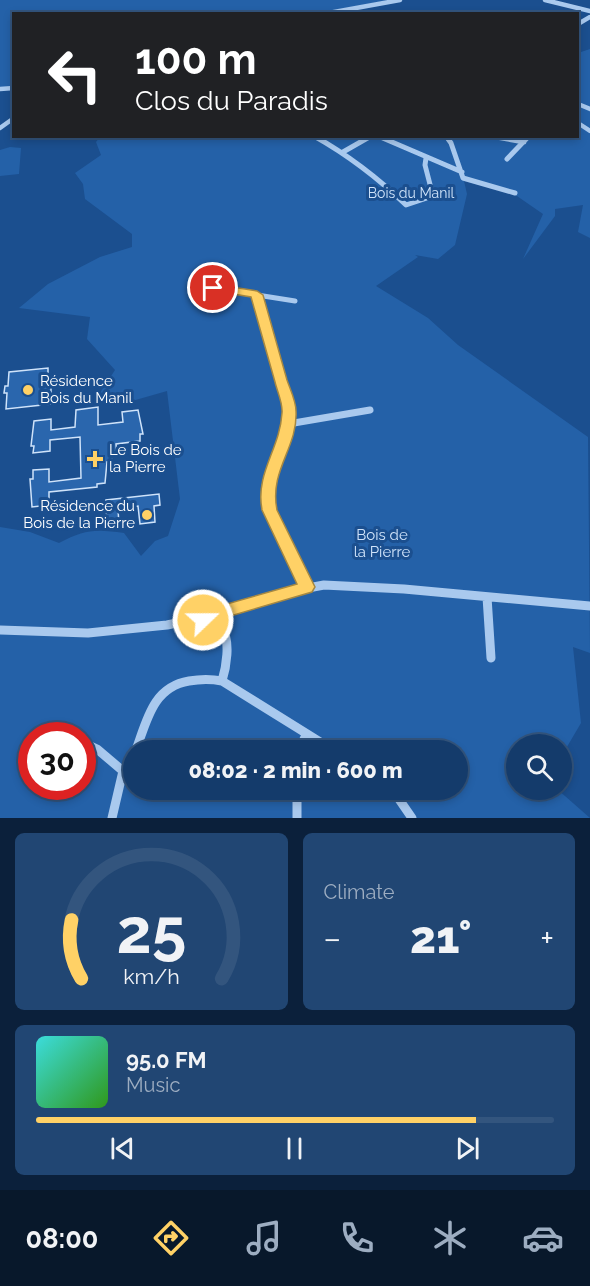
<!DOCTYPE html>
<meta charset="utf-8">
<style>
body{margin:0;font-family:Raleway,sans-serif;background:#214673;color:#f1f3f6;height:100vh;display:flex;flex-direction:column;font-size:22px;white-space:nowrap}
*{box-sizing:border-box;margin:0}
p{font-size:20px;color:#9dadc1}
.icon{flex:none;width:33px;height:33px;fill:none;stroke:currentColor;stroke-width:2;stroke-linecap:round;stroke-linejoin:round}
.map{position:relative;height:818px;overflow:hidden}
.side{display:flex;flex-direction:column;gap:15px;padding:15px;background:#0b203b;flex:1}
.side>*{flex:none}
.hud{position:absolute;left:12px;top:12px;width:567px;height:126px;border-radius:0px;box-shadow:0 3px 9px #0003,0 0 0 2px #33557e;background:#202124;color:#fff;overflow:hidden}
.fabs{position:absolute;left:506px;top:734px;display:grid;gap:12px}
.fabs a{display:grid;place-items:center;width:66px;height:66px;border-radius:50%;background:#143b6b;box-shadow:0 3px 9px #0003,0 0 0 2px #33557e;font-size:30px}
.speed{position:absolute;left:18px;top:722px;display:flex;gap:12px;font-size:30px;font-weight:700;text-align:center}
.speed>*{display:grid;place-content:center;width:78px;height:78px;border-radius:50%;background:#143b6b;box-shadow:0 3px 9px #0003,0 0 0 2px #33557e;line-height:1}
.speed .limit{border:9px solid #d22;background:#fff;color:#111}
.pin{position:absolute;display:grid;place-items:center;width:51px;height:51px;color:#fff;margin:-26px;border:3px solid #fff;border-radius:50%;box-shadow:0 2px 6px #0007}
.me{position:absolute;width:66px;margin:-33px;rotate:68deg;stroke-linejoin:round;filter:drop-shadow(0 0 4px #0008)}
.turn{display:flex;align-items:center;gap:21px;height:126px;padding:0 24px;font-size:27px}
.turn .icon{width:78px;height:78px;stroke-width:2.5}
.turn b{display:block;font-size:42px;line-height:51px}
.big{font-size:45px;font-weight:800;line-height:1.1}
.side .widget{flex:1;display:flex;flex-direction:column;justify-content:center;gap:9px;min-width:0;padding:0 21px;border-radius:9px;background:#214673}
.side .dial{align-items:center;gap:0}
.dial svg{height:156px;overflow:visible;fill:none;stroke:#33557e;stroke-width:7;stroke-linecap:round;text-anchor:middle}
.dial text{fill:#f1f3f6;stroke:none}
.song{display:flex;align-items:center;gap:18px}
.cover{width:72px;height:72px;border-radius:9px;background:linear-gradient(135deg,hsl(180 70% 55%),hsl(110 70% 35%))}
.played{height:6px;border-radius:3px;background:linear-gradient(90deg,#ffd166 85%,#33557e 85%)}
.keys{display:flex;justify-content:space-around;direction:ltr}
.heat{display:flex;justify-content:space-between;align-items:center;font-size:33px;direction:ltr}
.side .tiles{flex:1;display:grid;gap:15px;grid-template-columns:1fr 1fr}
.widget:last-child{grid-column:span 2}
.trip{position:absolute;left:123px;top:740px;width:345px;height:60px;border-radius:30px;background:#143b6b;box-shadow:0 3px 9px #0003,0 0 0 2px #33557e;font-weight:800;line-height:60px;text-align:center}
.tab-bar{display:flex;height:96px;justify-content:space-around;align-items:center;background:#08182b;color:#9dadc1}
.tab-bar .icon{width:42px;height:42px}
.tab-bar .selected{color:#ffd166}
.tab-bar b{font-size:27px;color:#f1f3f6}
.map>svg:first-child{display:block}
.green{fill:#2461a8;fill-rule:evenodd}
.building{fill:#2a66ad;stroke:#cfe3fa;stroke-width:1.5}
.lines{fill:none;stroke-linecap:round;stroke-linejoin:round}
.minor-far3{stroke:#a9c9ee;stroke-width:4.5}
.minor-far2{stroke:#a9c9ee;stroke-width:5}
.minor-far1{stroke:#a9c9ee;stroke-width:7}
.minor{stroke:#a9c9ee;stroke-width:9}
.route{fill:#ffd166;stroke:#a68842;stroke-width:1.5}
.poi-dot{fill:#ffd166;stroke:#1b4f8f;stroke-width:2}
.labels{text-anchor:middle;dominant-baseline:central;stroke-width:6;stroke-linejoin:round;paint-order:stroke}
.far-park-label{font-size:14px;fill:#cfe3fa;stroke:#1b4f8f}
.poi-label{font-size:15px;fill:#fff;stroke:#1b4f8f;text-anchor:start}
.park-label{font-size:15px;fill:#cfe3fa;stroke:#1b4f8f}
</style>
<div class="map">
<svg width="590" height="818" viewBox="0 0 590 818">
<rect width="100%" height="100%" fill="#1b4f8f"/>
<path class="green" d="M0 0H389L312 14H14L13 87 0 88Z
M590 49V238L578 232 583 205 555 209V216L523 259 543 214 514 194 464 181 467 194 455 245 438 259 415 255 418 257 376 286 428 318 458 345 588 437 590 653 573 647 581 723 561 757V744H516V789H557L590 818H0V527L30 532 59 543C85 529 96 529 124 533L141 556 155 541 168 536 180 499 167 391 118 405 98 400V396L115 370 87 339 90 317 19 308 48 284 100 257 132 247V234L85 199 83 184 75 173 101 155 96 142 100 137 578 136V53ZM32 735H82V786H32ZM134 750H458V789H134Z
M10 147 21 148 19 174 0 176V150Z"/>
<path class="building" d="M48 368V377H51V404L6 409 7 393H4L5 386H8L9 372Z
M98 407V425L123 422 122 412 138 410 143 434H140V441L116 444 117 456H111L112 461 107 462 105 483 97 484V487L49 492V505L32 507 30 479H33V470L49 469V482L81 478 80 437 50 440V451L33 453 34 446H31L34 421 51 419V430L75 427 76 410Z
M159 494 160 505 154 506 155 522 140 524 138 506 118 509 119 525 107 526 106 500Z"/>
<g class="lines">
<path class="minor-far3" d="M545 0 590 11
M323 14 400 0
M578 24 590 17
M0 89 14 88
M578 104 590 109
M578 123 590 131
M0 128 14 118
M491 136H493"/>
<path class="minor-far2" d="M314 136C348 155 378 178 406 205L433 196 425 165 426 158
M378 136 462 172
M446 136 451 143 463 178 515 193
M491 136 524 142
M343 152 371 136
M507 159 529 136
M213 287 257 295
M261 310 257 295 295 301"/>
<path class="minor-far1" d="M261 309 289 406 285 437 273 472 268 496 269 510 280 533
M288 424 370 410"/>
<path class="minor" d="M279 532 306 587
M487 597 491 658
M201 618C207 622 217 623 222 629 231 641 226 668 222 681L333 750
M0 630 88 633 167 625 201 618 297 590 324 585 404 589 590 606
M29 742 32 741
M82 742 97 749 123 771
M136 750C147 720 153 687 189 681 200 679 212 679 222 681
M299 750 306 735
M297 789V818
M392 789 412 818
M112 818 123 771 134 756"/>
</g>
<path class="route" d="M213 284 257 291 263 295C271 323 279 352 287 380 290 389 296 401 296 411 298 448 269 470 277 510L315 587 312 592 210 622 203 627 197 625 193 618 195 613 297 584 262 510C255 473 280 449 282 413 283 403 277 391 275 382 267 354 259 326 251 297L209 290V285Z"/>
<g class="poi-dot">
<circle cx="28" cy="390" r="6"/>
<path d="M92 450h6v6h6v6h-6v6h-6v-6h-6v-6h6z"/>
<circle cx="147" cy="515" r="6"/>
</g>
<g class="labels">
<g class="far-park-label">
<text x="411" y="193">Bois du Manil</text>
</g>
<g class="poi-label">
<text x="40" y="381">Résidence<tspan x="40" dy="17">Bois du Manil</tspan></text>
<text x="109" y="450">Le Bois de<tspan x="109" dy="17">la Pierre</tspan></text>
<text x="135" y="506" text-anchor="end">Résidence du<tspan x="135" dy="17">Bois de la Pierre</tspan></text>
</g>
<g class="park-label">
<text x="382" y="535">Bois de<tspan x="382" dy="17">la Pierre</tspan></text>
</g>
</g>
</svg>
<div class="fabs">
<a><svg class="icon" aria-label="search" viewBox="0 0 24 24"><circle cx="10" cy="10" r="6"/><path d="M15 15l6 6"/></svg></a>
</div>
<div class="speed"><div class="limit">30</div></div>
<div class="pin" style="left:213px;top:288px;background:#d93025"><svg class="icon" aria-label="arrive" viewBox="0 0 24 24"><path d="M6 21V4h12l-3 4 3 4H6"/></svg></div>
<svg class="me" style="left:203px;top:620px" viewBox="-20 -20 40 40"><circle r="17" fill="#ffd166" stroke="#fff" stroke-width="3"/><path d="M0-11L8 9 0 5-8 9z" fill="#fff"/></svg>
<div class="trip">08:02 · 2 min · 600 m</div>
<div class="hud">
<div class="turn"><svg class="icon" aria-label="left" viewBox="0 0 24 24"><path d="M17 20v-9H6M10 6l-5 5 5 5"/></svg><div><b>100 m</b>Clos du Paradis</div></div>
</div>
</div>
<section class="side">
<div class="tiles">
<div class="widget dial"><svg viewBox="0 0 100 80">
<path d="M14 69A42 42 0 1 1 86 69"/>
<path d="M14 69A42 42 0 0 1 9 39" stroke="#ffd166"/>
<text x="50" y="56" font-size="32" font-weight="700">25</text>
<text x="50" y="72" font-size="11">km/h</text>
</svg></div>
<div class="widget"><p>Climate</p>
<div class="heat"><a>−</a><b class="big">21°</b><a>+</a></div>
</div>
<div class="widget">
<div class="song"><i class="cover"></i><div><b>95.0 FM</b><p>Music</p></div></div>
<div class="played"></div>
<div class="keys"><svg class="icon" aria-label="previous" viewBox="0 0 24 24"><path d="M18 5L8 12l10 7zM5 5v14"/></svg><svg class="icon" aria-label="pause" viewBox="0 0 24 24"><path d="M8 5v14M16 5v14"/></svg><svg class="icon" aria-label="next" viewBox="0 0 24 24"><path d="M6 5l10 7-10 7zM19 5v14"/></svg></div>
</div>
</div>
</section>
<nav class="tab-bar">
<b>08:00</b>
<svg class="icon selected" aria-label="directions" viewBox="0 0 24 24"><path d="M12 3l9 9-9 9-9-9zM9 14v-3h6M13 9l2 2-2 2"/></svg>
<svg class="icon" aria-label="music" viewBox="0 0 24 24"><path d="M9 18V5l10-2v13"/><circle cx="6" cy="18" r="3"/><circle cx="16" cy="16" r="3"/></svg>
<svg class="icon" aria-label="phone" viewBox="0 0 24 24"><path d="M5 4h4l2 5-3 2q2 4 5 5l2-3 5 2v4C11 20 4 13 5 4z"/></svg>
<svg class="icon" aria-label="climate" viewBox="0 0 24 24"><path d="M12 3v18M4 7l16 10M4 17L20 7"/></svg>
<svg class="icon" aria-label="car" viewBox="0 0 24 24"><path d="M5 17H2v-5l4-1 3-4h7l3 4 3 1v5h-3M9 17h6M6 11h13"/><circle cx="7" cy="17" r="2"/><circle cx="17" cy="17" r="2"/></svg>
</nav>
